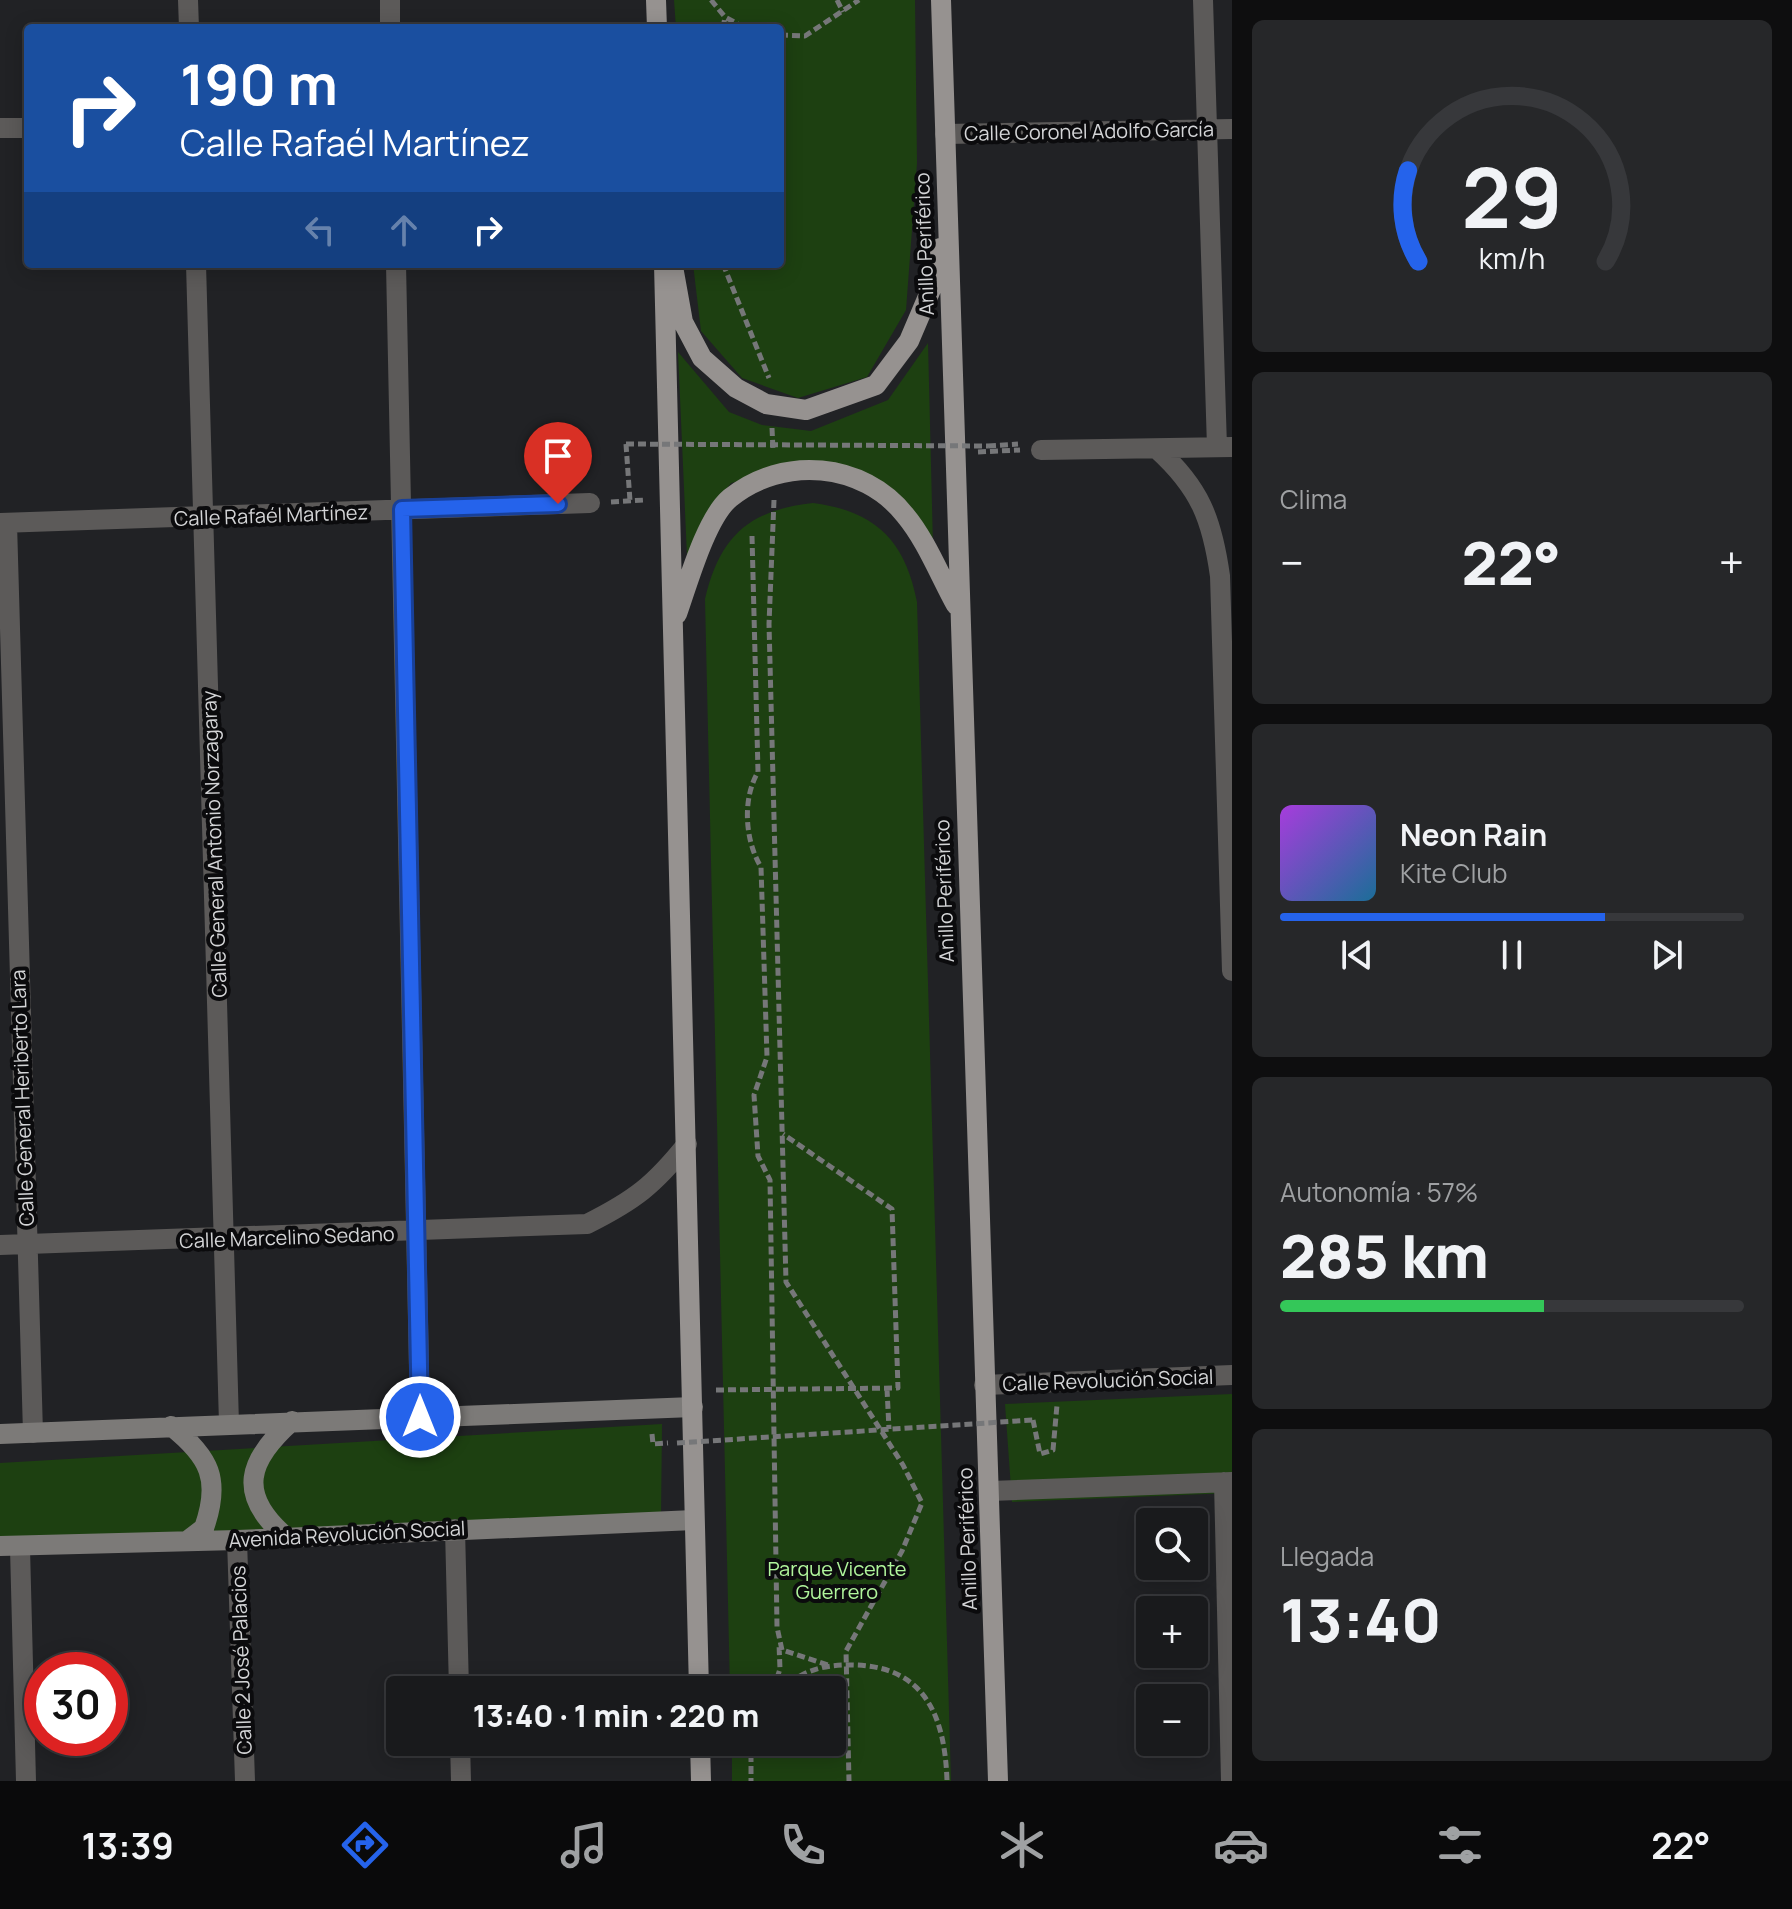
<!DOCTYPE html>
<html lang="es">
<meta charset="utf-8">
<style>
body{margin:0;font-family:Manrope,sans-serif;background:#262729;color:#f1f3f6;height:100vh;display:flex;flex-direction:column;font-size:30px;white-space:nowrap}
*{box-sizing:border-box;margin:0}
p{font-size:26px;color:#9fa1a3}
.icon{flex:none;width:44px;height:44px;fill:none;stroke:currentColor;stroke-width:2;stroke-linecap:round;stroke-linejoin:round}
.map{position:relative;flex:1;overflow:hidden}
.side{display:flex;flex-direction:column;gap:20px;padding:20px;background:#0e0e0f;width:560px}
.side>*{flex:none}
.guide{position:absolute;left:24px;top:24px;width:760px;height:244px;border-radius:8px;box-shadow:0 4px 20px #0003,0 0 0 2px #37383b;background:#1a4fa0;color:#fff;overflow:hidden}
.fabs{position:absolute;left:1136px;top:1508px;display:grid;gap:16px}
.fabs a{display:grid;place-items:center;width:72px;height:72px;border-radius:8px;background:#191a1c;box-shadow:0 4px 20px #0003,0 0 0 2px #37383b;font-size:40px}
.speed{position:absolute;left:24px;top:1652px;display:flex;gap:16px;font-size:40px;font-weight:700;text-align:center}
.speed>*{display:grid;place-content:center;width:104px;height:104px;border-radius:50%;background:#191a1c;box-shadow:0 4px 20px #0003,0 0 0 2px #37383b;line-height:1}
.speed .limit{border:12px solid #d22;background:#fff;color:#111}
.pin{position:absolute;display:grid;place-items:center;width:68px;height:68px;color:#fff;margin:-82px -34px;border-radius:50% 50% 50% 0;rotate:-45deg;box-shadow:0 0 8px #0007}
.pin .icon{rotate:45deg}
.me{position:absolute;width:88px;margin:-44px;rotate:0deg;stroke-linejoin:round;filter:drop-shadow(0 0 6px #0008)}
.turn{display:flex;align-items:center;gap:28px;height:168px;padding:0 24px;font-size:36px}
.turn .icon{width:104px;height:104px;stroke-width:2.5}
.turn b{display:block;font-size:56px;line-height:68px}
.lanes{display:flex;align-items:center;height:76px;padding:0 24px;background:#0003;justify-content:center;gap:40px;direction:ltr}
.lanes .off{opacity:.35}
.big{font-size:60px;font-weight:800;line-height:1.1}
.side .tile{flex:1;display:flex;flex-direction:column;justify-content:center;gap:12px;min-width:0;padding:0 28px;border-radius:12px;background:#262729}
.side .dial{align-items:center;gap:0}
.dial svg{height:208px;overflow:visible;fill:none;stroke:#37383b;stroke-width:7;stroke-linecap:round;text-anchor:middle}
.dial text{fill:#f1f3f6;stroke:none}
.song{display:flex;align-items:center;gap:24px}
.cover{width:96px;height:96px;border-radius:12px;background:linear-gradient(135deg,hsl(280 70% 55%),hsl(200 70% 35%))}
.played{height:8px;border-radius:4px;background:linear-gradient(90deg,#2563eb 70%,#37383b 70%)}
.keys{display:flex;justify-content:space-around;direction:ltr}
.heat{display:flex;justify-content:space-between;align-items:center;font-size:44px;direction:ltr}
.charge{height:12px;border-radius:6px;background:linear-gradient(90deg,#34c759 57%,#37383b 0)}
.trip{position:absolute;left:386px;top:1676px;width:460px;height:80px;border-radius:8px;background:#191a1c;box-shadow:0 4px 20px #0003,0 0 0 2px #37383b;font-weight:800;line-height:80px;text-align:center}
.tabs{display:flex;height:128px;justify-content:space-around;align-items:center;background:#0a0a0b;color:#9fa1a3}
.tabs .icon{width:56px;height:56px}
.tabs .on{color:#2563eb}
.tabs b{font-size:36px;color:#f1f3f6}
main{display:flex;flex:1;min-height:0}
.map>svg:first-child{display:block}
.green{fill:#1d4011}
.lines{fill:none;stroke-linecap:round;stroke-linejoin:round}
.path{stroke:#767779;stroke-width:5;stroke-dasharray:8 4;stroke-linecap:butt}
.street{stroke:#5c5a59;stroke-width:20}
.secondary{stroke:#7c7a78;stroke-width:20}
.primary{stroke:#969290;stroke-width:20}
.path-bridge{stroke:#767779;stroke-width:5;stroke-dasharray:8 4;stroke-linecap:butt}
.route-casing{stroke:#184099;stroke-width:20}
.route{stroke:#2563eb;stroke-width:14}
.labels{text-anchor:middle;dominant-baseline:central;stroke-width:8;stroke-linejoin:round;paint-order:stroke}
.street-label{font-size:20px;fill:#d4d5d7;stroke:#0b0b0d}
.park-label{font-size:20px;fill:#b0f59c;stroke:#0b0b0d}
</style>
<main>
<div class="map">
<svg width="1232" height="1781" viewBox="0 0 1232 1781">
<rect width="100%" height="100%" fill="#212225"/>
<path class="green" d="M674 0H915L917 163 906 310 867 377 798 398 742 378 701 331 693 264H780V28H676Z
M928 343 933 546 911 513 804 464 731 483 701 522 687 556 678 352 729 412 762 425 811 431 888 400Z
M813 503C875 511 905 540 917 602L951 1781H732V1742H832V1690H730L705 599C720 536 749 510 813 503Z
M1232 1394V1493L1012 1502 1005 1404Z
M662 1424 661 1517 0 1543V1463Z"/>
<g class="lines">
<path class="path" d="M711 0 725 17 745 28
M837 0 843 12
M723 28 725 17
M780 35 805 36 859 0
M723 264 769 378
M772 428 773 450
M626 444 630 501
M988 446 1018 444
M978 452 1020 450
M774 500 769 624 786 1282 903 1465 922 1503 902 1551 846 1651 849 1781
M611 502 645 500
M752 536 758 772C742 799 745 841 761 867L767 1057 754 1095 758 1156 770 1180 777 1627 782 1650 828 1665
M887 1389 889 1429
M716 1390 898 1388 892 1209 783 1134
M1033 1420 1040 1454 1053 1450 1057 1405
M652 1434 653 1444 668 1443
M773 1690 780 1669 779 1644
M780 1690C803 1670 825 1664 855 1665 926 1667 945 1718 947 1781
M751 1742V1781"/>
<path class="street" d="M188 0 189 28
M390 0V28
M1203 0 1217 447
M0 128H28
M945 134 1232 129
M196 264 229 1424
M396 264 420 1417
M1157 449C1200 488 1212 519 1220 576L1232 971
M1041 450 1232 447
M0 523 590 503
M7 523 33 1433
M0 1245 587 1224C635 1200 654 1185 687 1144
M984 1385 1232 1375
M1224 1482 1231 1781
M990 1491 1232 1482
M455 1529 459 1690
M237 1540 245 1781
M20 1548 26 1781
M460 1742 461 1781"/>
<path class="secondary" d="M171 1426C210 1457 221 1480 204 1528L187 1541
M0 1434 693 1407
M286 1537C236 1494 248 1460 292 1421
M0 1546 237 1540 694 1520"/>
<path class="primary" d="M656 0 657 28
M941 0 998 1781
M664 264 699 1690
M674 272 683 322 702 358 736 388 766 404 806 410 876 385 909 341 932 287 940 248
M677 614C688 583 706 518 730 498 783 455 863 462 905 515 926 540 940 576 956 605
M700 1742 701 1781"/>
<path class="path-bridge" d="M626 444 988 446
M677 1443 1033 1420"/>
</g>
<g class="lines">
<g class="route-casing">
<path id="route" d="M420 1417 402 509 558 504"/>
</g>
<use href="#route" class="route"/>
</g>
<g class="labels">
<g class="street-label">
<text transform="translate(1089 131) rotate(-1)">Calle Coronel Adolfo García</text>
<text transform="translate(924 244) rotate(-92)">Anillo Periférico</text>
<text transform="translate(271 515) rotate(-2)">Calle Rafaél Martínez</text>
<text transform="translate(214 844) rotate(-92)">Calle General Antonio Norzagaray</text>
<text transform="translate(944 891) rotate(-92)">Anillo Periférico</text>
<text transform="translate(22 1098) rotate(-92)">Calle General Heriberto Lara</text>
<text transform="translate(287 1237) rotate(-2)">Calle Marcelino Sedano</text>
<text transform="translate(1108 1380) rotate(-2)">Calle Revolución Social</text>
<text transform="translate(347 1534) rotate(-3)">Avenida Revolución Social</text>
<text transform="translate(967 1539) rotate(-92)">Anillo Periférico</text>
<text transform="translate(241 1660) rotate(-92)">Calle 2 José Palacios</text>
</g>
<g class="park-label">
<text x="837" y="1568">Parque Vicente<tspan x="837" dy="23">Guerrero</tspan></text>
</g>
</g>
</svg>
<div class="fabs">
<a><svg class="icon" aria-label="search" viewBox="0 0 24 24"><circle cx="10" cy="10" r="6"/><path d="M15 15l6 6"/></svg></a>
<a>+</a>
<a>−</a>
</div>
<div class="speed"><div class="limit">30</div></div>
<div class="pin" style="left:558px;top:504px;background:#d93025"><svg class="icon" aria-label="arrive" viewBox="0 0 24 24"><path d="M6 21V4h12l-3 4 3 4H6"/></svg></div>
<svg class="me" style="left:420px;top:1417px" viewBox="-20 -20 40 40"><circle r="17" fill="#2563eb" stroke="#fff" stroke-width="3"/><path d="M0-11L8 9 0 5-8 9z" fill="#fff"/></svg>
<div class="trip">13:40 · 1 min · 220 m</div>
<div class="guide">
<div class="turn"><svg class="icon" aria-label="right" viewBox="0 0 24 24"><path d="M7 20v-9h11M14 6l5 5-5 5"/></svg><div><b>190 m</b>Calle Rafaél Martínez</div></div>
<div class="lanes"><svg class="icon off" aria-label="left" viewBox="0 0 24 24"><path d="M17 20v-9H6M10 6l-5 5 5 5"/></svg><svg class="icon off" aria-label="ahead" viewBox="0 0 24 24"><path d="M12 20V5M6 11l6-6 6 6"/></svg><svg class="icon" aria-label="right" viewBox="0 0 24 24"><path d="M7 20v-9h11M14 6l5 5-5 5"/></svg></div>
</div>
</div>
<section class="side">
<div class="tile dial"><svg viewBox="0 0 100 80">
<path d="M14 69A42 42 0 1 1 86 69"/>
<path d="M14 69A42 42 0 0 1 10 34" stroke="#2563eb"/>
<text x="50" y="56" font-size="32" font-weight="700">29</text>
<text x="50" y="72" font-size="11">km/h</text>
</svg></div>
<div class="tile"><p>Clima</p>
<div class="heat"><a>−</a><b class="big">22°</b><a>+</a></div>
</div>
<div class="tile">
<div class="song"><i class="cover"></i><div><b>Neon Rain</b><p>Kite Club</p></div></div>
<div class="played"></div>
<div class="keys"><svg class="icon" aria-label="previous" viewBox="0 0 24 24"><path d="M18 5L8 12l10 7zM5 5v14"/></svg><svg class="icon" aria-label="pause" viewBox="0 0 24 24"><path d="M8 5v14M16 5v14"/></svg><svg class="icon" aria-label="next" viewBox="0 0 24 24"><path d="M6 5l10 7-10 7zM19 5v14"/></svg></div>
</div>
<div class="tile"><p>Autonomía · 57%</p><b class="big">285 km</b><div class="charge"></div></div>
<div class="tile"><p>Llegada</p><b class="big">13:40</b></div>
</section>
</main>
<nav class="tabs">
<b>13:39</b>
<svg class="icon on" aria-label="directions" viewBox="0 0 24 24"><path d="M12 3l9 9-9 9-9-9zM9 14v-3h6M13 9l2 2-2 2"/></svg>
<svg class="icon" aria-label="music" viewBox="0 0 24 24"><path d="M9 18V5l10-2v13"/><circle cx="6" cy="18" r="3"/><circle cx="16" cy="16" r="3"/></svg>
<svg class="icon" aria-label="phone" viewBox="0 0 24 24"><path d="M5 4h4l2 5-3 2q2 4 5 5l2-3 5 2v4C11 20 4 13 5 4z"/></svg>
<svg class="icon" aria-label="climate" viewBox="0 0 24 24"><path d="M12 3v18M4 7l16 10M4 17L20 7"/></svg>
<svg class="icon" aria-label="car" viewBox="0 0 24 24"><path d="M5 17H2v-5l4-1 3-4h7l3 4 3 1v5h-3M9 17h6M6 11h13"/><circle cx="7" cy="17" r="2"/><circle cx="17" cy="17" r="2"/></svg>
<svg class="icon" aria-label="filters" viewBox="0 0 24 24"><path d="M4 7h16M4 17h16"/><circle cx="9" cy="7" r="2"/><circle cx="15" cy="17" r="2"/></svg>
<b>22°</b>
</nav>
